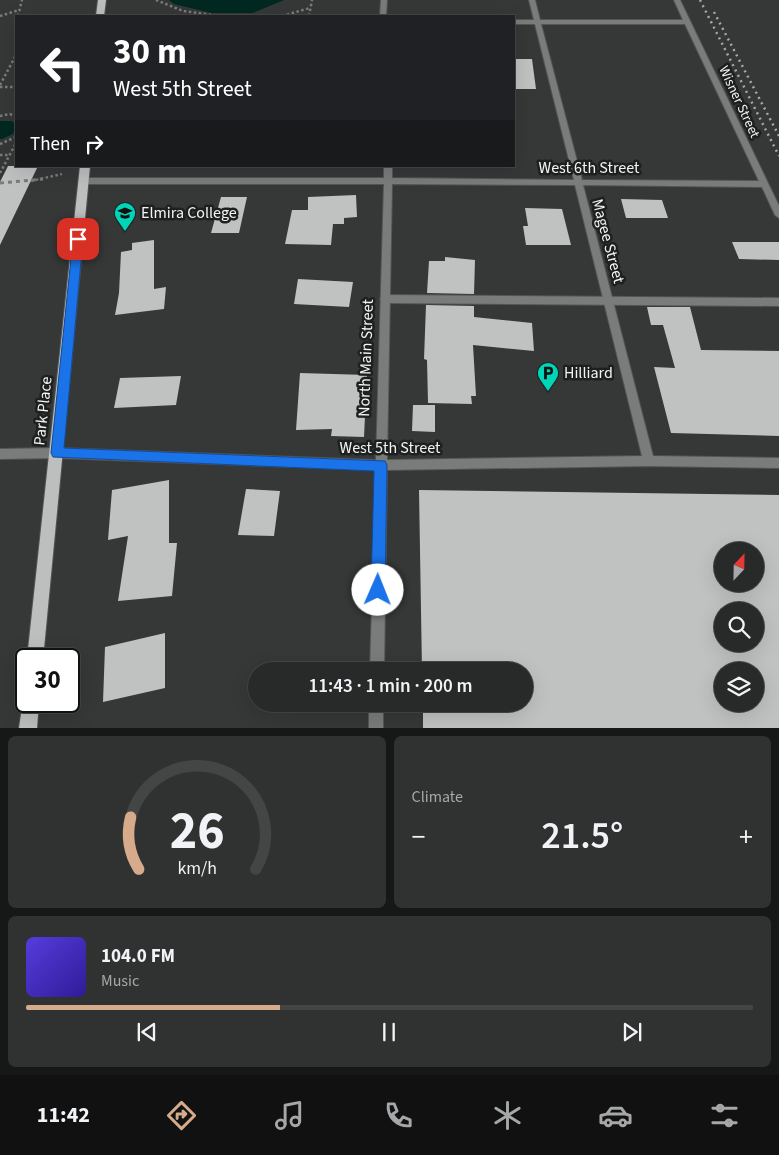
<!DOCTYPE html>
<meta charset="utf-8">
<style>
body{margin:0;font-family:"Source Sans 3",sans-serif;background:#303231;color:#f1f3f6;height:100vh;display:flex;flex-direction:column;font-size:19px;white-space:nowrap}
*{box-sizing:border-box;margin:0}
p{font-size:16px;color:#a5a7a8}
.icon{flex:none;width:28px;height:28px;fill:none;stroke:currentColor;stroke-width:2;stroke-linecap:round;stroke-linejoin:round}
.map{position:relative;height:728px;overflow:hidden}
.panel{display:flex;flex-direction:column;gap:8px;padding:8px;background:#161717;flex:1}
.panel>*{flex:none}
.hud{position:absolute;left:15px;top:15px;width:500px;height:152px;border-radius:0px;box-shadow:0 5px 20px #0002,0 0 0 1px #444646;background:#202124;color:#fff;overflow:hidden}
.needle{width:32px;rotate:22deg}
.controls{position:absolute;left:714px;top:542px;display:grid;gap:10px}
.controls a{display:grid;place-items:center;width:50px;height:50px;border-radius:50%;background:#282a29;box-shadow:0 5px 20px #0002,0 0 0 1px #444646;font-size:25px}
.speed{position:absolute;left:15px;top:648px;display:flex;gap:10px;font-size:25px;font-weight:700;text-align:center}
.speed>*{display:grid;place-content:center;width:65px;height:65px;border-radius:50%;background:#282a29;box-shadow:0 5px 20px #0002,0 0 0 1px #444646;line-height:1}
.speed .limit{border:2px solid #111;border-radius:8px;background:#fff;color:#111}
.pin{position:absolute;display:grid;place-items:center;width:42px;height:42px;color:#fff;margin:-21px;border-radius:10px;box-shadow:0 2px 8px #0006}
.me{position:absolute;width:55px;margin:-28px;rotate:1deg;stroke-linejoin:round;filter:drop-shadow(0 0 4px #0008)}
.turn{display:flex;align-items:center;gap:18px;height:105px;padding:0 15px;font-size:22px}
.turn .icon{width:65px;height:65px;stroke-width:2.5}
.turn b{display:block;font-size:35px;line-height:42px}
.then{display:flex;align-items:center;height:48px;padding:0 15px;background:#0003;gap:10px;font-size:19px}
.big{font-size:38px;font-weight:600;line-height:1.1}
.panel .tile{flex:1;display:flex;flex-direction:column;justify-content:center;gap:8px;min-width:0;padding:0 18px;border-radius:8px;background:#303231}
.panel .dial{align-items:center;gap:0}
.dial svg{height:130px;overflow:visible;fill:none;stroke:#444646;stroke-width:7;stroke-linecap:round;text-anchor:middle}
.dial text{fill:#f1f3f6;stroke:none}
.song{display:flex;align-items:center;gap:15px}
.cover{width:60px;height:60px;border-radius:8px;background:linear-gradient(135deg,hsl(250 70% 55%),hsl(250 70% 35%))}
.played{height:5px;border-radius:2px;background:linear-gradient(90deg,#d6ab8b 35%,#444646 35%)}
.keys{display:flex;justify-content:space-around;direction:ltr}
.heat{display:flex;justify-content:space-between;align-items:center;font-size:28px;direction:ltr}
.panel .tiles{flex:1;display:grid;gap:8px;grid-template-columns:1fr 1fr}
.tile:last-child{grid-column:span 2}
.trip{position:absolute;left:248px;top:662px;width:285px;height:50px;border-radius:25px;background:#282a29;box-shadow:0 5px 20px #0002,0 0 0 1px #444646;font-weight:600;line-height:50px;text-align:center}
.menu{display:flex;height:80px;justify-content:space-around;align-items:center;background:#101110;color:#a5a7a8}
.menu .icon{width:35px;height:35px}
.menu .selected{color:#d6ab8b}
.menu b{font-size:22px;color:#f1f3f6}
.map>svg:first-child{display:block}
.water{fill:#002921}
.building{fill:#bfc2c1;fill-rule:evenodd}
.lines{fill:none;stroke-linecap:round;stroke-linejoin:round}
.service-casing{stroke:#535655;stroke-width:2}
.minor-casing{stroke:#535655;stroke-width:2}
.primary-casing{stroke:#535655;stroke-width:2}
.path-far1{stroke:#797c7b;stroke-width:2.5;stroke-dasharray:2.5 2.5;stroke-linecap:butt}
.path{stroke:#797c7b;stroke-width:3;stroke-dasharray:4 4;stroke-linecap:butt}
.service{fill:#7a7c7b;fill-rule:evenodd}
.minor{fill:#7a7c7b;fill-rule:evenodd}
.primary{fill:#bcbfbe;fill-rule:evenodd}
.rail{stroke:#a6a8a8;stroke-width:2.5;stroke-dasharray:2 4;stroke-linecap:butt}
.route{fill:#1a73e8;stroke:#114b97}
.labels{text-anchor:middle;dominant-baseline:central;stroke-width:5;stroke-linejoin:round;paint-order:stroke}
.far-street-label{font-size:14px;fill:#f2f4f4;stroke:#1e1f1f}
.street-label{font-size:16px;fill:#f2f4f4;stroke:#1e1f1f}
.poi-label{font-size:16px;fill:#f2f4f4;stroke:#1e1f1f;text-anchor:start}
</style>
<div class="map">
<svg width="779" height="728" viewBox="0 0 779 728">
<rect width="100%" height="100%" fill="#353837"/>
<path class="water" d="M169 0H284L253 13H211L174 4Z
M0 121H12L16 125 13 134 2 139H0Z"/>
<path class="building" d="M514 59H532L536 89H514Z
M8 166H38L0 245V182Z
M356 195 357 217 344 218V224H333L331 245 285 244 292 210H308V197Z
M221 197H247L239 233H211Z
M621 199 662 200 668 218H626Z
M525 208 562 209 571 245H526L523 226H528Z
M154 240V289L166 287 164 309 115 315 119 293 121 252 132 250V243Z
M732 242H779V260L739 259Z
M445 257 475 260 474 294 427 293 429 261H445Z
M298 279 353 282 349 307 294 304Z
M426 305 474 306V317L532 323 534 351 473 345 476 396H471L472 404 428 403 427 360 424 359Z
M647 307H690L701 350 779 351V436L671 433 654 367 675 368 663 325H651Z
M300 373 367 375 364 437 331 436 332 429 296 430Z
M181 376 176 405 114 408 120 378Z
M413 405H435V432L412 431Z
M169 480V543H177L172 596 118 601 128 536 108 540 112 490Z
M246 489 280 491 274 536 238 535Z
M419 490 779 495V728H423V704H524V671H422ZM722 551H755V584H722ZM722 611H755V644H722ZM722 671H755V704H722Z
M165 633V688L103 702 105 647Z"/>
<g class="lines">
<g class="service-casing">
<path id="service" d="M385 295 779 298V306L385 303 380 299Z"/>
</g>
<g class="minor-casing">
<path id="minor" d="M381 0H387L386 16H380Z
M529 0H535L540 20H683L674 0H680L779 206V218L775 215 762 187 583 185 653 456 779 458V468L649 466 387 470 384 671H370L376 470 58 458 0 459V449L58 448 376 460 384 184H84L80 181 84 178H384V166H392V178L574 180 535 24H514V20H534ZM541 24H685L759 181 582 180ZM392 184 575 185 642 456 387 460Z
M369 704H383V728H369Z"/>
</g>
<g class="primary-casing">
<path id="primary" d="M98 0H106L104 16H96Z
M80 166H90L43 659H27Z
M26 694V701H39L37 728H19L23 701Z"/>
</g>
<path class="path-far1" d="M156 0 183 11 221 16
M0 16 19 10
M18 16 22 0
M282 16 310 8
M309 16 312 0
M16 26V39
M0 85 16 55
M0 87H16
M0 116 10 114 16 117
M0 144 16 137
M0 155H9
M0 173 16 143
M31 181 62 174"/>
<path class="path" d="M0 183 43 179"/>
<use href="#service" class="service"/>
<use href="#minor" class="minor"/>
<use href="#primary" class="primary"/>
<path class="rail" d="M700 0 779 156
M714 12 779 136"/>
</g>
<path class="route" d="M78 235 83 239 64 448 385 461 387 465 385 590 383 595 378 597 373 595 371 590 374 471 53 457 51 453 73 239Z"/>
<defs>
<g id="university-pin" transform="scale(1.125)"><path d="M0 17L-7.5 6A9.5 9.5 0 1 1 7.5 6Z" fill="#00d5b7" stroke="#1e1f1f"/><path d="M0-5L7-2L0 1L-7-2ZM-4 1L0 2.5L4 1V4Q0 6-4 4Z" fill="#111"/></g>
<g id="parking-pin" transform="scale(1.125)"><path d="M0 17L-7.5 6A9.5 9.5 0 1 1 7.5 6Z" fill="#00d5b7" stroke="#1e1f1f"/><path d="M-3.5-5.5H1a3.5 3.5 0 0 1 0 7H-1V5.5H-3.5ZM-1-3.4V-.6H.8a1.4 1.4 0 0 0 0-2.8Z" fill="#111"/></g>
</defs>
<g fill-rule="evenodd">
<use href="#university-pin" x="125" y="213"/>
<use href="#parking-pin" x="548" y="373"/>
</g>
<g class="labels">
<g class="far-street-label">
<text transform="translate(739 102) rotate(65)">Wisner Street</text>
</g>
<g class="street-label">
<text x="589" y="168">West 6th Street</text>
<text transform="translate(608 241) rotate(75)">Magee Street</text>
<text transform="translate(366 358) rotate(-88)">North Main Street</text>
<text transform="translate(43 411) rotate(-84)">Park Place</text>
<text x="390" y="448">West 5th Street</text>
</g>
<g class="poi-label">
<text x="141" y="213">Elmira College</text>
<text x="564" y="373">Hilliard</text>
</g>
</g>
</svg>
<div class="controls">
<a><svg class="needle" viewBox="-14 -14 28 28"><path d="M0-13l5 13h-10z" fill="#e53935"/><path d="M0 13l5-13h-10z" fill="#a5a7a8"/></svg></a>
<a><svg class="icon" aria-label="search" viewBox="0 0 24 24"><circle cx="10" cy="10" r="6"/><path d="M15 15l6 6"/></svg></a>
<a><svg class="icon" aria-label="layers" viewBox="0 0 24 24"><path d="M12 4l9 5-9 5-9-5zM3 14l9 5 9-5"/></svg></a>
</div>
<div class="speed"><div class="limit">30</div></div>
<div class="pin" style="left:78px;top:239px;background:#d93025"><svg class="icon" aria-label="arrive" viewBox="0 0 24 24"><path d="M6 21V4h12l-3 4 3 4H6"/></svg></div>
<svg class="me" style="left:378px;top:590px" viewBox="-20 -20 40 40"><circle r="19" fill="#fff"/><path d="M0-13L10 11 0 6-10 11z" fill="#1a73e8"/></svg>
<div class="trip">11:43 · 1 min · 200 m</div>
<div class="hud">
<div class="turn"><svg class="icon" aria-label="left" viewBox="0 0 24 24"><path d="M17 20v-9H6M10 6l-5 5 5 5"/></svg><div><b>30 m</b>West 5th Street</div></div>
<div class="then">Then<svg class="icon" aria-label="right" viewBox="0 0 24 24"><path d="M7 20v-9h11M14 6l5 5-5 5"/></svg></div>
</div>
</div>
<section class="panel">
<div class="tiles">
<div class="tile dial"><svg viewBox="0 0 100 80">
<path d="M14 69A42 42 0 1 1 86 69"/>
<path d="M14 69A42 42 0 0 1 9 37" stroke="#d6ab8b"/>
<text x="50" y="56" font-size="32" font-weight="700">26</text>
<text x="50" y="72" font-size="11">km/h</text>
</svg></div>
<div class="tile"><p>Climate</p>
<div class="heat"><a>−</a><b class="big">21.5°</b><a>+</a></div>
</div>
<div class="tile">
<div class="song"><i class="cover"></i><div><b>104.0 FM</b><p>Music</p></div></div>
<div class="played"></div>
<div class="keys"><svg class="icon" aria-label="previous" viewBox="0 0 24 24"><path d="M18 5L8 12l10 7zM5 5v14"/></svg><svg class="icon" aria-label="pause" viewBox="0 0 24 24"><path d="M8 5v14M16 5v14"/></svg><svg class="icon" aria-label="next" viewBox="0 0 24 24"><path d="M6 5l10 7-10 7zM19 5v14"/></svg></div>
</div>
</div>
</section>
<nav class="menu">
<b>11:42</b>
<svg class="icon selected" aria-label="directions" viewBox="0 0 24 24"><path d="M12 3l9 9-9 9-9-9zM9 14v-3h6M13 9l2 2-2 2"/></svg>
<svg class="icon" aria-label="music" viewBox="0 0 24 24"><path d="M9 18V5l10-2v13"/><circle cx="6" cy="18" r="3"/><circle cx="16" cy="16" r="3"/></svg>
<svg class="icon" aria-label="phone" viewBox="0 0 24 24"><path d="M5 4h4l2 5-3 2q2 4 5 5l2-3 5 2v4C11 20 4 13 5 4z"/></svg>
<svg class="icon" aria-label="climate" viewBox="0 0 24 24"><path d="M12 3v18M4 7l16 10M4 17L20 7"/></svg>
<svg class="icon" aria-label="car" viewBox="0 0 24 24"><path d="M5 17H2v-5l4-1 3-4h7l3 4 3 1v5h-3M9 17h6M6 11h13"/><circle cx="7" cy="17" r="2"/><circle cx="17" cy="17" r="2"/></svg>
<svg class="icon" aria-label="filters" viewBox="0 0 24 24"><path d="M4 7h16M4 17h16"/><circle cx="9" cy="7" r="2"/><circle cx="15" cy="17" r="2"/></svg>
</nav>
